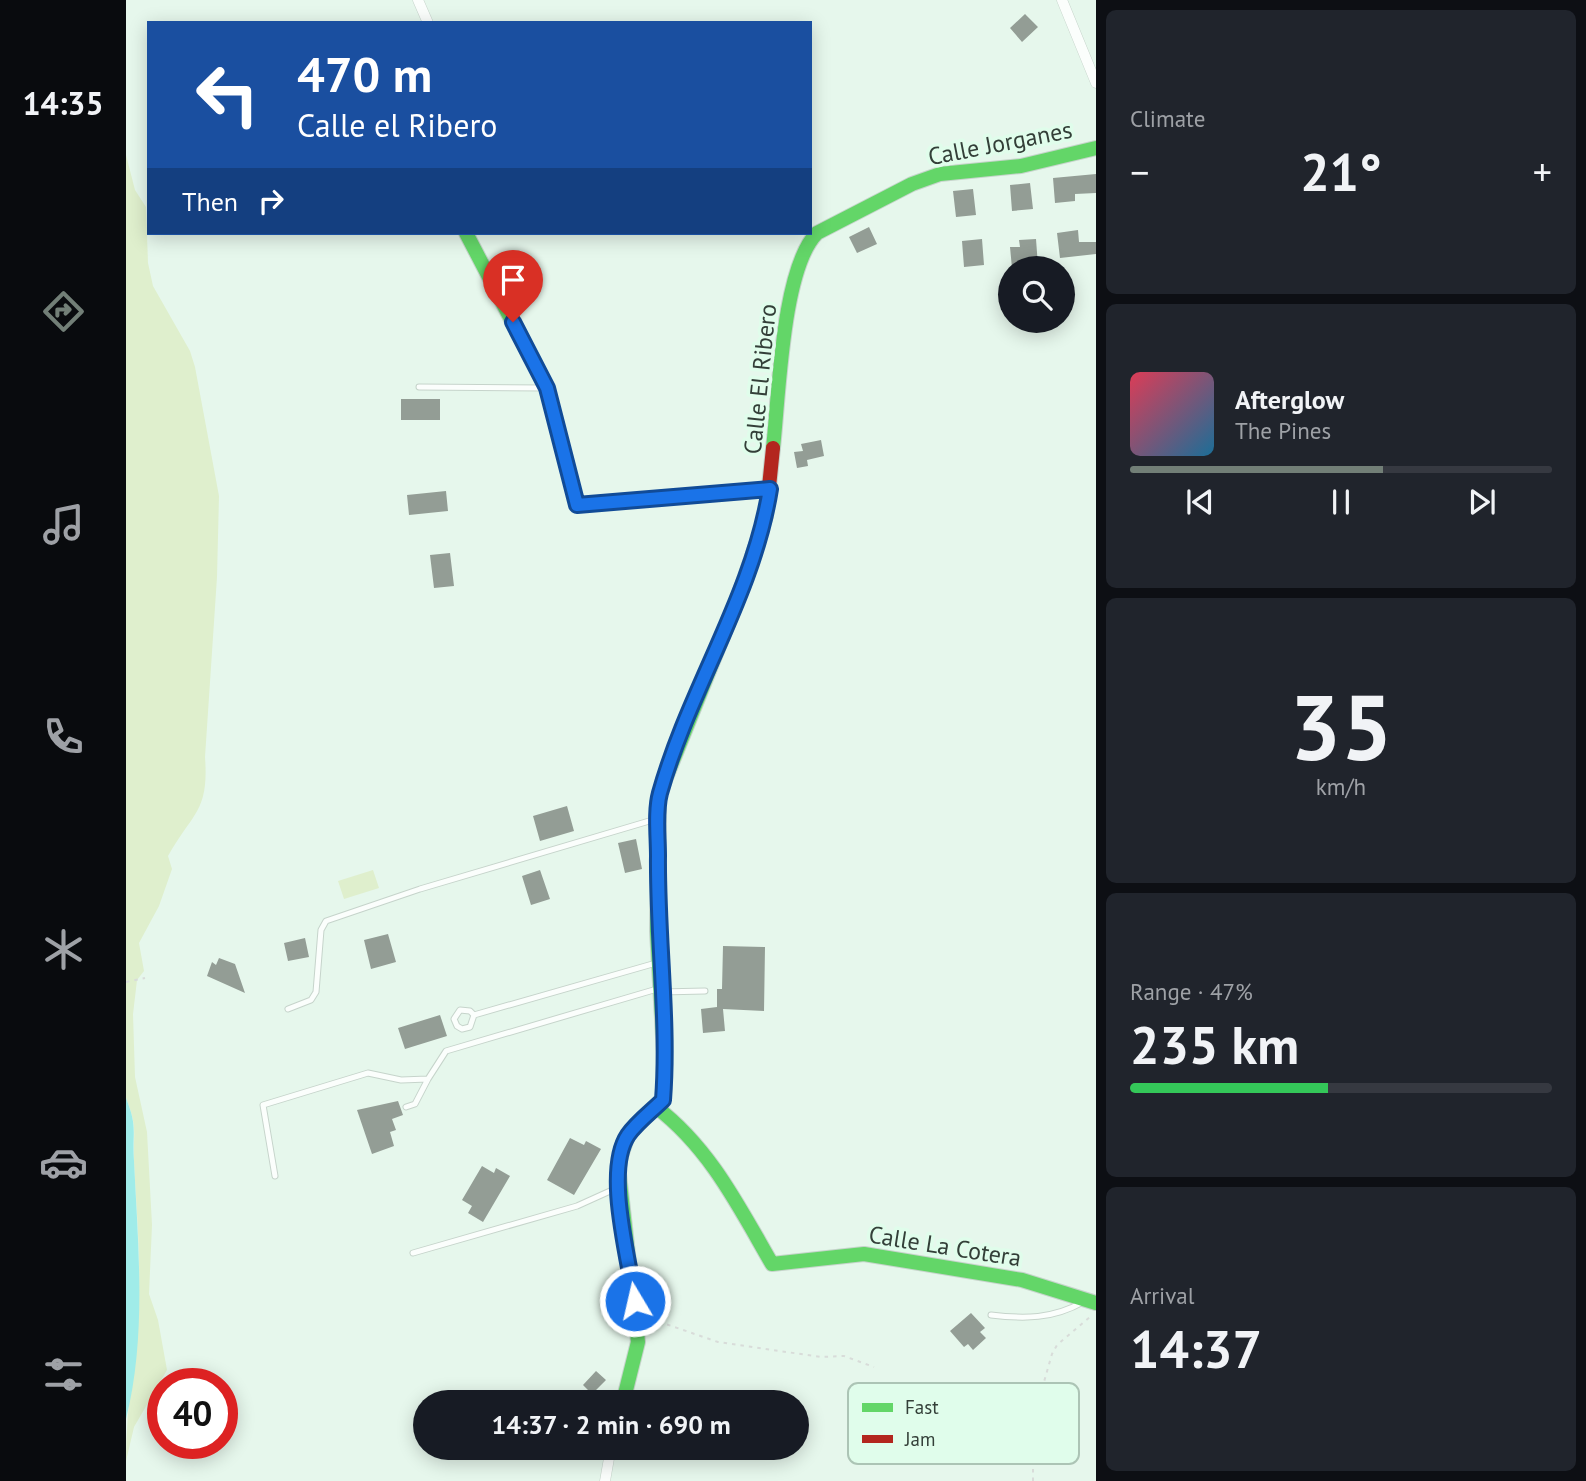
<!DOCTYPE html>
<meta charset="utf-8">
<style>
body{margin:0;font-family:"PT Sans",sans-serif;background:#20242c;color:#f1f3f6;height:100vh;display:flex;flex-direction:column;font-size:26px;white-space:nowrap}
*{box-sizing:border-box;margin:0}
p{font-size:23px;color:#9ea1a6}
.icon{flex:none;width:38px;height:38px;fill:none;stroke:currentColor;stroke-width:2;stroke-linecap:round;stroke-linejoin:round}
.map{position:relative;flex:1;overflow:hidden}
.side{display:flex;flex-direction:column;gap:10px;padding:10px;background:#0d0f14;width:490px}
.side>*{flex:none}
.hud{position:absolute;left:21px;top:21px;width:665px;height:214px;border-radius:0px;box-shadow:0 4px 18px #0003;background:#1a4fa0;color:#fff;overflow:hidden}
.fabs{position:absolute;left:872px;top:256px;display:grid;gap:14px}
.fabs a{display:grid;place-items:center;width:77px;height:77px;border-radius:50%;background:#171b24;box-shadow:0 4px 18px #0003;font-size:35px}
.speed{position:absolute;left:21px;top:1368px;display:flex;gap:14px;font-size:35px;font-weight:700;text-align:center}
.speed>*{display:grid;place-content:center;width:91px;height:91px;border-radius:50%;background:#171b24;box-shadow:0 4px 18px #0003;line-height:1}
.speed .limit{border:10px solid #d22;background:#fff;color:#111}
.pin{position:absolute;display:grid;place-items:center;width:60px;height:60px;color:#fff;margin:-72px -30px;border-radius:50% 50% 50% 0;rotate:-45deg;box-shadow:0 0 7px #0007}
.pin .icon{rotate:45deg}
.me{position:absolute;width:77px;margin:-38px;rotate:351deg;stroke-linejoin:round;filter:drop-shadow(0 0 5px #0008)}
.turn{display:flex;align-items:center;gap:24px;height:147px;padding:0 35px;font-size:32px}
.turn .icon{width:91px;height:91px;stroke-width:2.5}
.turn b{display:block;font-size:49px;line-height:60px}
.then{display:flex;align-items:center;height:66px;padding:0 35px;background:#0003;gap:14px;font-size:26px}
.big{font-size:52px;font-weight:700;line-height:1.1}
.side .tile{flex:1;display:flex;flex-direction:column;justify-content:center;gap:10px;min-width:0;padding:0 24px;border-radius:10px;background:#20242c}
.side .dial{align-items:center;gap:0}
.dial b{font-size:91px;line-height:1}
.song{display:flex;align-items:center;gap:21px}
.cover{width:84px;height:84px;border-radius:10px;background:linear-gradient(135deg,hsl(350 70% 55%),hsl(200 70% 35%))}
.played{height:7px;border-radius:4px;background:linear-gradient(90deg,#727f77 60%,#363941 60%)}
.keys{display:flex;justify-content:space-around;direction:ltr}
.heat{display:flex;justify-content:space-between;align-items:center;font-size:38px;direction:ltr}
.charge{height:10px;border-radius:5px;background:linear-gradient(90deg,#34c759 47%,#363941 0)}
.trip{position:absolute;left:287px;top:1390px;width:396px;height:70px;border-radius:35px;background:#171b24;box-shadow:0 4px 18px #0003;font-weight:700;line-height:70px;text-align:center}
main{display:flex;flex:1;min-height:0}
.dock{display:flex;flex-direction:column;width:126px;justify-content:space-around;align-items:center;background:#090b0e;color:#9ea1a6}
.dock .icon{width:49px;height:49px}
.dock .on{color:#727f77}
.dock b{font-size:32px;color:#f1f3f6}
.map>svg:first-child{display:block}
.green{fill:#dfefcd}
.water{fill:#a0ece9}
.building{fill:#939d95}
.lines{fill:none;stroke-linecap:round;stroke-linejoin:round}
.lane-casing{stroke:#c6d4cb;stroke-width:7}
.street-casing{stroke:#c6d4cb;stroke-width:11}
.fast-casing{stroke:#c6d4cb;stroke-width:16}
.jam-casing{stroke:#c6d4cb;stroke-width:16}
.path{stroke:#d8dcd9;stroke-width:2;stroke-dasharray:3.5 5;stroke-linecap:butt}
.lane{stroke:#fbfefc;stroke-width:5}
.street{stroke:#fbfefc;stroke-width:10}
.fast{stroke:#63d668;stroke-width:14}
.jam{stroke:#b3261e;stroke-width:14}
.route-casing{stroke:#114b97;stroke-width:18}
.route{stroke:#1a73e8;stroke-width:12}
.labels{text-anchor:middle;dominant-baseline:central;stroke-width:7;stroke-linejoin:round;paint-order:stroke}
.street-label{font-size:24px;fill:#333f38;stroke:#e0fdeb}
.key{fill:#e0fdeb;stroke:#acc4b5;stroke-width:2}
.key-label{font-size:19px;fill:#333f38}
</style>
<main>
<nav class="dock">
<b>14:35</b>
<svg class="icon on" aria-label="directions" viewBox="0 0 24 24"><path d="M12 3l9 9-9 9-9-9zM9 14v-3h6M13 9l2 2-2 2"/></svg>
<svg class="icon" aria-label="music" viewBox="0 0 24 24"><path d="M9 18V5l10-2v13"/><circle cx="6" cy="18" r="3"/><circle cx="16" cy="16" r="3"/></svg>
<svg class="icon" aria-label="phone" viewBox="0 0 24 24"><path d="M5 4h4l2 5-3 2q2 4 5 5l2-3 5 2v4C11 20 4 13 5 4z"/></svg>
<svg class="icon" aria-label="climate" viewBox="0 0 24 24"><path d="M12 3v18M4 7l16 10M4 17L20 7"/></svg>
<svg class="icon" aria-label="car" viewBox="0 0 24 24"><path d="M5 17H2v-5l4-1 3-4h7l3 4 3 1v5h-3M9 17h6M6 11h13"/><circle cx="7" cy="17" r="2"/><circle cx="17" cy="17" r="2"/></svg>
<svg class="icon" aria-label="filters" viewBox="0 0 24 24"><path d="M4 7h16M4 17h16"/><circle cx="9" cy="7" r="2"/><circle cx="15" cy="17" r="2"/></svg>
</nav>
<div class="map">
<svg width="970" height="1481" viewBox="0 0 970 1481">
<rect width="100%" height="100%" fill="#e6f7ec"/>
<path class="green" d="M0 155 9 190 20 207 22 263 27 286 64 351 69 367 93 496 91 577 79 757C83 812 67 812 42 856L46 869 33 906 13 943 18 971 11 980 7 1014 9 1077 21 1132 26 1225 23 1294 32 1320 41 1370 8 1427 0 1461C0 1403 11 1347 13 1289 14 1246 10 1203 8 1161 7 1131 12 1128 0 1098Z
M247 870 253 888 218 899 212 881Z"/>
<path class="water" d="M0 1098C12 1128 6 1131 8 1161 12 1245 21 1336 0 1419Z"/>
<path class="building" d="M899 14 912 27 896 42 884 28Z
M970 174V193L949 194V201L929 203 927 178Z
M904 183 907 209 886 211 884 185Z
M847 189 850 215 830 217 827 191Z
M743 227 751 244 731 253 723 237Z
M952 230 953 242H970V254L934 258 931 233Z
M856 239 858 265 838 267 836 241Z
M910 239 912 266 886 268 884 247H894L893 240Z
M275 399H314V420H275Z
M695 440 698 456 681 460 682 466 671 468 668 452 677 451 675 444Z
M320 491 322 511 283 515 281 495Z
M324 553 328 586 308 588 304 555Z
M441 806 448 831 414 841 407 816Z
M510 839 516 869 499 873 492 843Z
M414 870 424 899 405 905 396 876Z
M262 934 270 962 245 969 238 940Z
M179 938 183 957 162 961 158 943Z
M597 946 639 947 638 1011 597 1009 599 1031 577 1033 575 1009 591 1007V989H596Z
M93 958 109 964 119 993 81 976 86 962 90 965Z
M314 1015 321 1036 279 1049 272 1028Z
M272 1101 277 1115 266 1119 270 1130 264 1132 268 1146 246 1154 231 1110Z
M444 1138 458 1145 460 1141 475 1149 448 1195 421 1180Z
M356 1166 368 1173 370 1168 384 1176 357 1222 342 1213 346 1206 336 1200Z
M845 1313 859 1328 854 1332 860 1338 847 1350 842 1344 838 1347 824 1331Z
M470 1371 480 1380 466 1394 457 1385Z"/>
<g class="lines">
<g class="lane-casing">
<path id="lane" d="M293 387 418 388
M535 992 579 991
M162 1009 185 1000 190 992 195 930 200 921 294 889 530 819
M348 1015 344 1027 336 1029 331 1026 328 1019 334 1010 344 1011 348 1015 530 963
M302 1079 320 1051 531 989
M149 1176 137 1105 242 1073 275 1080 302 1079 289 1104 280 1107
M287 1253 451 1206 493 1187
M865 1315C898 1319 927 1319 957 1302"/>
</g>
<g class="street-casing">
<path id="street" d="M292 0 302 23
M936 0 970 83
M479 1481 485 1447"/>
</g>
<g class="fast-casing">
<path id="fast" d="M340 233 421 388 451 505 644 489
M647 448C653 396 656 268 691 233L786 184 814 174 895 166 970 148
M530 1107C584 1148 613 1207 646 1264L738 1254 896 1280 970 1303
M497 1402 512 1342 492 1165 502 1135 537 1100 539 1072 531 931 533 795 606 614"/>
</g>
<g class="jam-casing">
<path id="jam" d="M606 614 640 516 647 448"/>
</g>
<path class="path" d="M0 982 19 978
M525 1319 592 1342 695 1357 718 1356 748 1367
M907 1481V1420L926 1354 931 1345 964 1317"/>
<use href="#lane" class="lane"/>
<use href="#street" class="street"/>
<use href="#fast" class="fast"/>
<use href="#jam" class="jam"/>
</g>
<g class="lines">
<g class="route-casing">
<path id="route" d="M387 322 421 388 451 505 644 489C627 596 563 689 534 793 529 811 532 836 532 856 531 936 543 1021 537 1100 526 1111 511 1122 502 1135 478 1171 503 1259 509 1301"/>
</g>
<use href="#route" class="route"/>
</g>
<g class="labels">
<g class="street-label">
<text transform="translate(874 143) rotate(-11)">Calle Jorganes</text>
<text transform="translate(634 379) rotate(-84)">Calle El Ribero</text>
<text transform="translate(819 1246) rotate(9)">Calle La Cotera</text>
</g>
</g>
<rect x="722" y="1383" width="231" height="81" rx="10" class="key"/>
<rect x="736" y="1403" width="31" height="9" fill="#63d668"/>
<rect x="736" y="1435" width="31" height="8" fill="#b3261e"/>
<g class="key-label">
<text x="779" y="1414">Fast</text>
<text x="779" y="1446">Jam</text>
</g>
</svg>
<div class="fabs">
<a><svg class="icon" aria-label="search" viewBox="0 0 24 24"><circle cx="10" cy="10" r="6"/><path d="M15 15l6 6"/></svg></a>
</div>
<div class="speed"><div class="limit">40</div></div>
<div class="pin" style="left:387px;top:322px;background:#d93025"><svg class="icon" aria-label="arrive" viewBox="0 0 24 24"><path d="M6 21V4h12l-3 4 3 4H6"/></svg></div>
<svg class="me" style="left:509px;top:1301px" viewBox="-20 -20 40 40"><circle r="17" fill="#1a73e8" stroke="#fff" stroke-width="3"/><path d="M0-11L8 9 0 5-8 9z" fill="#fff"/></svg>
<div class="trip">14:37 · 2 min · 690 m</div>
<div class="hud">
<div class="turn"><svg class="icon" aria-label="left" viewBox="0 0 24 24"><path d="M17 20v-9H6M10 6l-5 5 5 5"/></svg><div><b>470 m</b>Calle el Ribero</div></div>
<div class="then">Then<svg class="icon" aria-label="right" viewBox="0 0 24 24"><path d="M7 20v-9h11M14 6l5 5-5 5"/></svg></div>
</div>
</div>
<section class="side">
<div class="tile"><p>Climate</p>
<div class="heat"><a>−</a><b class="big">21°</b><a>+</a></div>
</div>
<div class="tile">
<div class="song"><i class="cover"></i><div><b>Afterglow</b><p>The Pines</p></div></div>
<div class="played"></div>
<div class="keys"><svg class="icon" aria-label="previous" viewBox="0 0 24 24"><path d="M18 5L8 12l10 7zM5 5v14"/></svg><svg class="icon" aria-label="pause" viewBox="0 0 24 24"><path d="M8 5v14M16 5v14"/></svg><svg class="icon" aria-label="next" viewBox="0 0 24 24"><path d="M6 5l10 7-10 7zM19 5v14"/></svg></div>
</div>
<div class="tile dial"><b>35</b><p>km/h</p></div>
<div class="tile"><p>Range · 47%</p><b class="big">235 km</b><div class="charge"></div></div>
<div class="tile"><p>Arrival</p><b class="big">14:37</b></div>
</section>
</main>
